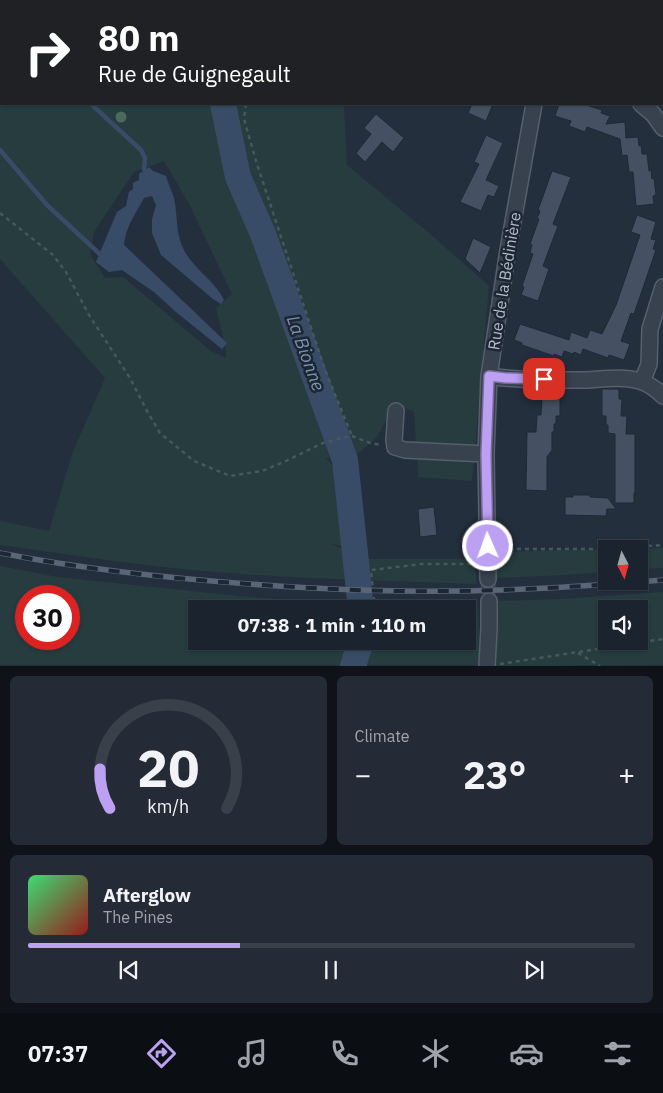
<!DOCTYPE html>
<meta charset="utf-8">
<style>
body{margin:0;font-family:"IBM Plex Sans",sans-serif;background:#242b36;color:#f1f3f6;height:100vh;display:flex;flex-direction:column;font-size:19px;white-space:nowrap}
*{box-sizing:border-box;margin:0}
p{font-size:16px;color:#a0a4aa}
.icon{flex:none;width:28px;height:28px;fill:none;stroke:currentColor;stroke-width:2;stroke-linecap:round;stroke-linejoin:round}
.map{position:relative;height:666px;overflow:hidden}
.drawer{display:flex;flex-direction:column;gap:10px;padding:10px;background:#0f1319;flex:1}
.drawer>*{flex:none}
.top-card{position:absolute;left:0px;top:0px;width:664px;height:105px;box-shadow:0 1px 4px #0004,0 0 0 1px #39404a;background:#202124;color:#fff;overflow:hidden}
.needle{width:32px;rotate:174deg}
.buttons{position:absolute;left:598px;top:540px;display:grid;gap:10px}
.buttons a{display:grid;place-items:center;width:50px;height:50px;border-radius:0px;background:#1b232e;box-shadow:0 1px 4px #0004,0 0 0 1px #39404a;font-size:25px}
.speed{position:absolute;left:15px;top:585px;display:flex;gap:10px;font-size:25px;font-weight:700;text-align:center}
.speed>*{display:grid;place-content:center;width:65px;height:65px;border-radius:50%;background:#1b232e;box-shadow:0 1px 4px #0004,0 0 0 1px #39404a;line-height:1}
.speed .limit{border:8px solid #d22;background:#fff;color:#111}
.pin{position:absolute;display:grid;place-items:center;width:42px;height:42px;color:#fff;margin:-21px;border-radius:10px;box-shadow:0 2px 8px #0006}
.me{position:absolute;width:55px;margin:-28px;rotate:358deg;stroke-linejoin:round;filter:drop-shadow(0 0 4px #0008)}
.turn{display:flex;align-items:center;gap:18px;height:105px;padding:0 15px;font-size:22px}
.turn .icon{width:65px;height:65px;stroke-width:2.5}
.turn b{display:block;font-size:35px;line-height:42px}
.big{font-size:38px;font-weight:700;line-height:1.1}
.drawer .tile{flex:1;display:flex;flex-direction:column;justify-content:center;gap:8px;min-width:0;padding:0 18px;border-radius:8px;background:#242b36}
.drawer .dial{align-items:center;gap:0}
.dial svg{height:130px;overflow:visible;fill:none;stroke:#39404a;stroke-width:7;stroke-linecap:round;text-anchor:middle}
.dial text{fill:#f1f3f6;stroke:none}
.song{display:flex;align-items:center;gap:15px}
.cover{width:60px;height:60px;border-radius:8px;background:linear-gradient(135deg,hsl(140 70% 55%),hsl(0 70% 35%))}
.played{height:5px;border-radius:2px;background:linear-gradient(90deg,#bca0f2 35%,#39404a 35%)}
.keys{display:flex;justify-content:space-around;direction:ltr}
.heat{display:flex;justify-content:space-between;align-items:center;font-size:28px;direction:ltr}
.drawer .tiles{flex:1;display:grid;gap:10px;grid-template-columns:1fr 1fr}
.tile:last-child{grid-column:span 2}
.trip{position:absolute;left:188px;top:600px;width:288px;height:50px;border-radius:0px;background:#1b232e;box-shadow:0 1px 4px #0004,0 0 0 1px #39404a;font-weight:700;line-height:50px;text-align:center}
.tabs{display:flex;height:80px;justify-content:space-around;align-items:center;background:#0b0e12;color:#a0a4aa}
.tabs .icon{width:35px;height:35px}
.tabs .current{color:#bca0f2}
.tabs b{font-size:22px;color:#f1f3f6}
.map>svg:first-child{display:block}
.green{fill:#263c3f;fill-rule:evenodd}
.water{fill:#394c67}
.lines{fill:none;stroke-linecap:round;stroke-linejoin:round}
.stream{stroke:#394c67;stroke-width:4.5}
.river{stroke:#394c67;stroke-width:26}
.building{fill:#455162;stroke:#1f2835}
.minor-tunnel{stroke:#3a4453;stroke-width:15;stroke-dasharray:15 8;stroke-linecap:butt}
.minor-casing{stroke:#565f6c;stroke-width:18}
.path{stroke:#44595c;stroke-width:2.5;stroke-dasharray:4 4;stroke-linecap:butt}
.minor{stroke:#38414e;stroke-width:15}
.rail-casing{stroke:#5a6575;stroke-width:5.5}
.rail{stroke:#1d2633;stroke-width:4;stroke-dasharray:11;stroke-linecap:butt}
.tree{fill:#4b6a5d}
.route-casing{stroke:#7a689d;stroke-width:12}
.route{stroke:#bca0f2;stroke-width:9}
.labels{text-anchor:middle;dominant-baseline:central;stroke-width:5;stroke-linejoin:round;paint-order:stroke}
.street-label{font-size:16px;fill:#b4bcc9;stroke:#1d2633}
.water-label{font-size:18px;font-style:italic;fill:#7c92b1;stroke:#1d2633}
</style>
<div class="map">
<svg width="663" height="666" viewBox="0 0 663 666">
<rect width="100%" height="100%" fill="#242f3e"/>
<path class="green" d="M5 0H461V1H5Z
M1 11V104H344L347 165 436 239 489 286 472 481 418 477 414 412 396 404 376 438 350 460 326 458 344 479 352 549 329 543 367 559H474L477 584C390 581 302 579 215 572 143 566 71 555 0 545V521L49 531 72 454 105 378 0 259V14ZM164 161 189 204 232 294 216 308 226 350V358L211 351 123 277 105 278 90 254 94 232 134 172Z
M663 548V568L639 569V549H618Z
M606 549V572L563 575 495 578 497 552Z
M0 566 58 577 239 596 350 604 478 605 481 665H0ZM26 596H69V639H26ZM196 609H466V641H196Z
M663 592V665L492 666 496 601 561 599ZM606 609H639V641H606Z"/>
<path class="water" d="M149 167 153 171 166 176C168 184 172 191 174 198 178 216 175 235 185 252 195 270 215 281 224 300L221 304 213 299 161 255 152 233V219L156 205 152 196 144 198C136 213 125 228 124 245L227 343 222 349 176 312 154 292 122 270 109 272 96 262 117 212 126 206 129 192 133 189V183L139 180V174Z"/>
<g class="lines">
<path class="stream" d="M0 11 1 12
M91 104 141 150 145 158 144 169 147 175
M0 150 47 205 103 257"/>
<path class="river" d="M202 0V1
M223 104 238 177 263 234 345 460 361 609
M353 666 361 641"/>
</g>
<path class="building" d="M472 104H493L486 121 468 113Z
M559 104H583L602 110 601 113 610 116 606 124 625 122 626 138 638 137 639 146 641 145 642 154H647L649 171 651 170 652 179 654 178 656 195 653 196 654 204 636 206 633 172H629L627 155 622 156 620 139 587 127 585 132 569 126 571 121 555 116Z
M376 114 404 138 393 152 382 142 365 162 356 153 371 134 364 128Z
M486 135 503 143 486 180 499 186 494 197 488 195 481 211 460 202 479 164 474 162Z
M552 171 571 177 553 224 558 226 543 266 549 269 538 301 521 295 524 287 522 286 533 254 530 253 532 245 530 244 539 219H537L540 211 538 210Z
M637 215 656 222 651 239 656 240 653 249 656 250 634 314 631 313 621 341 630 344 624 360 609 355 608 358 583 349 581 355 574 352 573 354 564 351 562 357 554 354V356L522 345V343L514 340 520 324 569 340 571 332 587 338 590 330 602 334 616 305 640 235 631 232Z
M473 238 491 247 480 273 465 259Z
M602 389H619V399H622L621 416H627L626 434H635V493H634V503H615V434L608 433V425H606V416H602Z
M542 398H560V416H556V424H554V432H552V450L547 457V491L526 490 527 432H536L537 415H541Z
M573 495H590V497L608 498 616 509H607L606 516 565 515V497H573Z
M434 507 437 535 420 537 418 509Z"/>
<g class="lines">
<path class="minor-tunnel" d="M488 579 489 601"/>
<g class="minor-casing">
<path id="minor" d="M556 1 557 0
M641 104 653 114 663 128
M489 376C520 381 555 380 586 380 604 379 623 376 640 381 649 384 657 390 663 396
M642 382 649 364 650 329 663 287
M396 411 394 440 395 447 405 450 486 454
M488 579 486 454 489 376 508 250 534 104
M487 666 489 628V601"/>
</g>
<path class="path" d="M234 0V1
M246 104 244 119 256 161 325 370 352 436
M0 213 53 255 66 272 89 315 130 378 147 411 160 433 194 461 230 476 262 471 286 461 323 443 346 437 352 436 370 443 381 445
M501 548 515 549H606
M608 549 663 545
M375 609 371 570 422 564H474
M466 625 475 626
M578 653 600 666
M500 664 663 639"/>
<use href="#minor" class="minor"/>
<g class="rail-casing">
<path id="rail" d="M0 553C87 570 175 579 263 585 323 589 384 592 444 591 517 591 590 586 663 580"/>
</g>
<use href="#rail" class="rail"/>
</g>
<circle class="tree" cx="121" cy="117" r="5.5"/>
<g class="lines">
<g class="route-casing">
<path id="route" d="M488 546 486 454 489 376 506 378 544 379"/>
</g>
<use href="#route" class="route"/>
</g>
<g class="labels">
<g class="street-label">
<text transform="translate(504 281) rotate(-81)">Rue de la Bédinière</text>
</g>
<g class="water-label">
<text transform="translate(306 353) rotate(70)">La Bionne</text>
</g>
</g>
</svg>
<div class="buttons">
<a><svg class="needle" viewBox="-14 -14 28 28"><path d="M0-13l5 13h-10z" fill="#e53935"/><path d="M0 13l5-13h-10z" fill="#a0a4aa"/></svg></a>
<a><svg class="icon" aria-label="sound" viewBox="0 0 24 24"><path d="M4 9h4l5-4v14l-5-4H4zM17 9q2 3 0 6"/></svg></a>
</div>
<div class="speed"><div class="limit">30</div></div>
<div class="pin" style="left:544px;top:379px;background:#d93025"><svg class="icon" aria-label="arrive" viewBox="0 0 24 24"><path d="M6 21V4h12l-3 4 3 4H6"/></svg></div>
<svg class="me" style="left:488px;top:546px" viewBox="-20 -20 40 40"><circle r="17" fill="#bca0f2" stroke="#fff" stroke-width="3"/><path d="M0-11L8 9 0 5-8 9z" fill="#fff"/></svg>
<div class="trip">07:38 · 1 min · 110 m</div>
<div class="top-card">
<div class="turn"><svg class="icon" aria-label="right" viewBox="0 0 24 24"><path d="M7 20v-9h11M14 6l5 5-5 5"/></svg><div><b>80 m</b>Rue de Guignegault</div></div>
</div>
</div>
<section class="drawer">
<div class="tiles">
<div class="tile dial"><svg viewBox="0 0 100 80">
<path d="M14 69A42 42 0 1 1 86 69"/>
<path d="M14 69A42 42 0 0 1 8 45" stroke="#bca0f2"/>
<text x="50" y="56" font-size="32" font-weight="700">20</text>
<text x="50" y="72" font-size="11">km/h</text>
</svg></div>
<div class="tile"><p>Climate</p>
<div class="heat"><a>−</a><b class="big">23°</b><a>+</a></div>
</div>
<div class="tile">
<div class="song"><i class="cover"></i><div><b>Afterglow</b><p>The Pines</p></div></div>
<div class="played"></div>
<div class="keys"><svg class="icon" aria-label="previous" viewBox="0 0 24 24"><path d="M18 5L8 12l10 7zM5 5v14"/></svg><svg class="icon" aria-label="pause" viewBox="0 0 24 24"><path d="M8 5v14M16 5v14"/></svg><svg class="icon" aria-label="next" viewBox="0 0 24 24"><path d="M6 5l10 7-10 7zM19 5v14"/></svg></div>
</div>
</div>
</section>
<nav class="tabs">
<b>07:37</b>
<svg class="icon current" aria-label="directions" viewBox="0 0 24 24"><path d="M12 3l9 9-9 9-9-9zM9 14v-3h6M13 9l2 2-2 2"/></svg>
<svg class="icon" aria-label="music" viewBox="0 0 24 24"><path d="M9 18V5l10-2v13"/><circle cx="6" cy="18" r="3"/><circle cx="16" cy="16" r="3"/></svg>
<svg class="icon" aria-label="phone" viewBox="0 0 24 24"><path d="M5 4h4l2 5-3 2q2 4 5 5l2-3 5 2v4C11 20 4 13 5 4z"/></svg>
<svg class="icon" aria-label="climate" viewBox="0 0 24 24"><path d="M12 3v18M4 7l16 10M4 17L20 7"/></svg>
<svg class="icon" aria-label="car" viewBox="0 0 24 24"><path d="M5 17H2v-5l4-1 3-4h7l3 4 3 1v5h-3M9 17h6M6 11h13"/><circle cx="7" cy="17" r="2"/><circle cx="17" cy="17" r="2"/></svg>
<svg class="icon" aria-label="filters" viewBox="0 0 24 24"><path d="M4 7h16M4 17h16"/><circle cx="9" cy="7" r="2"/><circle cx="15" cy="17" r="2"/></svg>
</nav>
